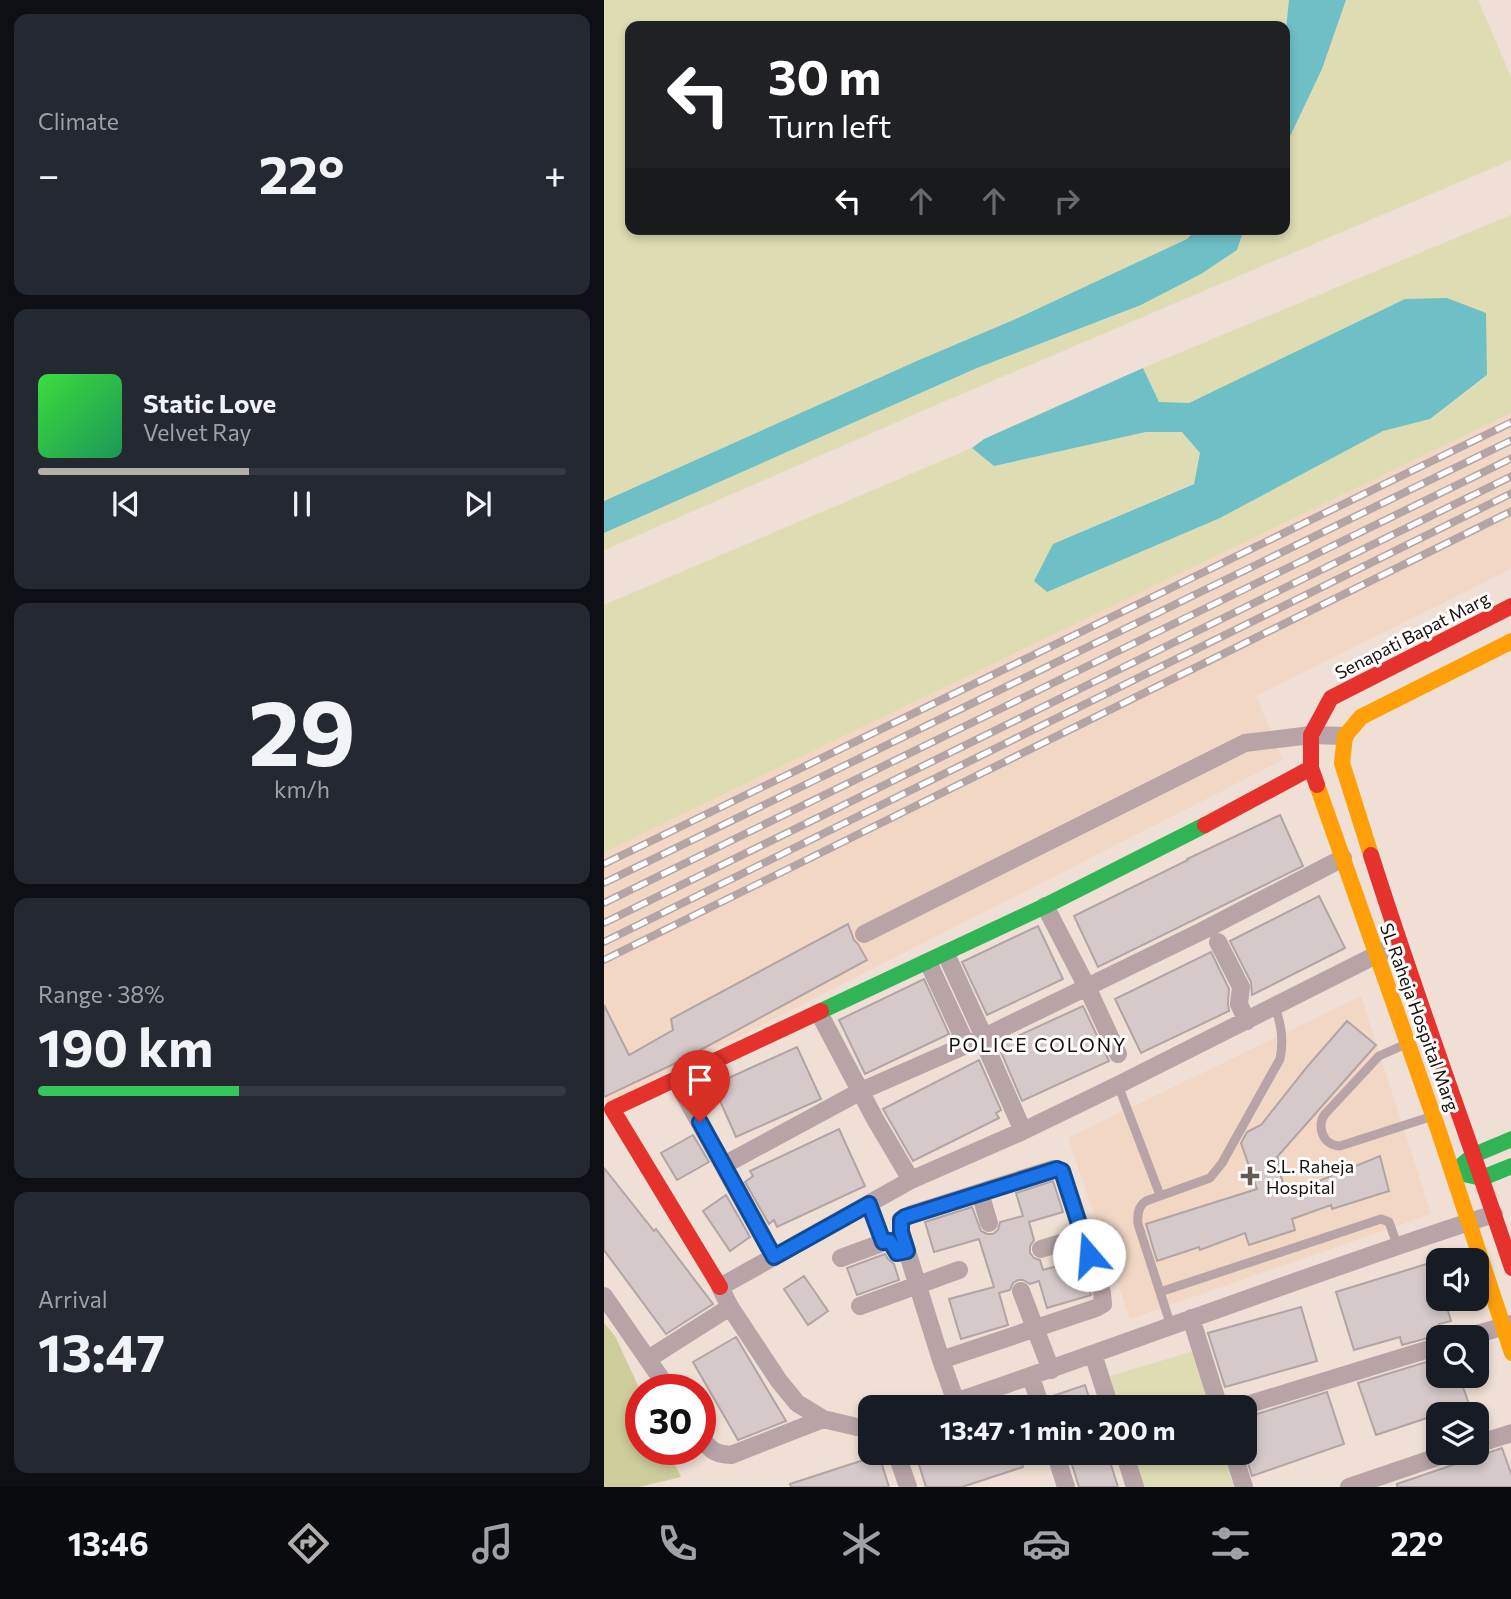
<!DOCTYPE html>
<meta charset="utf-8">
<style>
body{margin:0;font-family:Commissioner,sans-serif;background:#242831;color:#f1f3f6;height:100vh;display:flex;flex-direction:column;font-size:26px;white-space:nowrap}
*{box-sizing:border-box;margin:0}
p{font-size:23px;color:#9ea1a6}
.icon{flex:none;width:38px;height:38px;fill:none;stroke:currentColor;stroke-width:2;stroke-linecap:round;stroke-linejoin:round}
.map{position:relative;flex:1;overflow:hidden}
.sheet{display:flex;flex-direction:column;gap:14px;padding:14px;background:#0d0f14;width:604px}
.sheet>*{flex:none}
.guide{position:absolute;left:21px;top:21px;width:665px;height:214px;border-radius:14px;box-shadow:0 4px 10px #0003;background:#202124;color:#fff;overflow:hidden}
.buttons{position:absolute;left:822px;top:1248px;display:grid;gap:14px}
.buttons a{display:grid;place-items:center;width:63px;height:63px;border-radius:14px;background:#171b24;box-shadow:0 4px 10px #0003;font-size:35px}
.speed{position:absolute;left:21px;top:1374px;display:flex;gap:14px;font-size:35px;font-weight:700;text-align:center}
.speed>*{display:grid;place-content:center;width:91px;height:91px;border-radius:50%;background:#171b24;box-shadow:0 4px 10px #0003;line-height:1}
.speed .limit{border:10px solid #d22;background:#fff;color:#111}
.pin{position:absolute;display:grid;place-items:center;width:60px;height:60px;color:#fff;margin:-72px -30px;border-radius:50% 50% 50% 0;rotate:-45deg;box-shadow:0 0 7px #0007}
.pin .icon{rotate:45deg}
.me{position:absolute;width:77px;margin:-38px;rotate:342deg;stroke-linejoin:round;filter:drop-shadow(0 0 5px #0008)}
.turn{display:flex;align-items:center;gap:24px;height:147px;padding:0 28px;font-size:32px}
.turn .icon{width:91px;height:91px;stroke-width:2.5}
.turn b{display:block;font-size:49px;line-height:60px}
.lanes{display:flex;align-items:center;height:66px;padding:0 28px;background:#0003;justify-content:center;gap:35px;direction:ltr}
.lanes .off{opacity:.35}
.big{font-size:52px;font-weight:700;line-height:1.1}
.sheet .card{flex:1;display:flex;flex-direction:column;justify-content:center;gap:10px;min-width:0;padding:0 24px;border-radius:14px;background:#242831}
.sheet .dial{align-items:center;gap:0}
.dial b{font-size:91px;line-height:1}
.song{display:flex;align-items:center;gap:21px}
.cover{width:84px;height:84px;border-radius:10px;background:linear-gradient(135deg,hsl(120 70% 55%),hsl(150 70% 35%))}
.played{height:7px;border-radius:4px;background:linear-gradient(90deg,#b2aeac 40%,#363941 40%)}
.keys{display:flex;justify-content:space-around;direction:ltr}
.heat{display:flex;justify-content:space-between;align-items:center;font-size:38px;direction:ltr}
.charge{height:10px;border-radius:5px;background:linear-gradient(90deg,#34c759 38%,#363941 0)}
.trip{position:absolute;left:254px;top:1395px;width:399px;height:70px;border-radius:14px;background:#171b24;box-shadow:0 4px 10px #0003;font-weight:700;line-height:70px;text-align:center}
.menu{display:flex;height:112px;justify-content:space-around;align-items:center;background:#090b0e;color:#9ea1a6}
.menu .icon{width:49px;height:49px}
.menu .current{color:#b2aeac}
.menu b{font-size:32px;color:#f1f3f6}
main{display:flex;flex:1;min-height:0}
.map>svg:first-child{display:block}
.built{fill:#f2d7c5}
.green{fill:#dddcb3}
.forest{fill:#cdcd9b}
.water{fill:#6ec0c6}
.building{fill:#d5c9c9;stroke:#b0a4a4;stroke-width:2}
.lines{fill:none;stroke-linecap:round;stroke-linejoin:round}
.lane{stroke:#b8a4a7;stroke-width:9}
.street{stroke:#b8a4a7;stroke-width:18}
.fast{stroke:#30b455;stroke-width:16}
.slow{stroke:#ff9f0a;stroke-width:16}
.jam{stroke:#e5322d;stroke-width:16}
.rail-casing{stroke:#b4a4a3;stroke-width:8}
.rail{stroke:#fff;stroke-width:5;stroke-dasharray:16;stroke-linecap:butt}
.route-casing{stroke:#114b97;stroke-width:18}
.route{stroke:#1a73e8;stroke-width:12}
.poi-dot{fill:#655952;stroke:#fff;stroke-width:2.5}
.labels{text-anchor:middle;dominant-baseline:central;stroke-width:6;stroke-linejoin:round;paint-order:stroke}
.street-label{font-size:18px;fill:#1b110b;stroke:#fff}
.poi-label{font-size:18px;fill:#1b110b;stroke:#fff;text-anchor:start}
.neighbourhood-label{font-size:19px;letter-spacing:2px;fill:#1b110b;stroke:#fff}
</style>
<main>
<section class="sheet">
<div class="card"><p>Climate</p>
<div class="heat"><a>−</a><b class="big">22°</b><a>+</a></div>
</div>
<div class="card">
<div class="song"><i class="cover"></i><div><b>Static Love</b><p>Velvet Ray</p></div></div>
<div class="played"></div>
<div class="keys"><svg class="icon" aria-label="previous" viewBox="0 0 24 24"><path d="M18 5L8 12l10 7zM5 5v14"/></svg><svg class="icon" aria-label="pause" viewBox="0 0 24 24"><path d="M8 5v14M16 5v14"/></svg><svg class="icon" aria-label="next" viewBox="0 0 24 24"><path d="M6 5l10 7-10 7zM19 5v14"/></svg></div>
</div>
<div class="card dial"><b>29</b><p>km/h</p></div>
<div class="card"><p>Range · 38%</p><b class="big">190 km</b><div class="charge"></div></div>
<div class="card"><p>Arrival</p><b class="big">13:47</b></div>
</section>
<div class="map">
<svg width="908" height="1487" viewBox="0 0 908 1487">
<rect width="100%" height="100%" fill="#efdfd5"/>
<path class="built" d="M907 413V569L652 696 679 760 4 1103 0 1095V852Z
M757 996 827 1214 526 1319 464 1138Z"/>
<path class="green" d="M0 0H685L681 38V26H26V229H593L583 239 414 318 315 360 0 501Z
M742 0H874L907 77V160L318 411 0 550V533L373 368 538 305 597 274 633 250 640 229H681V147L718 69Z
M907 215V413L0 852V605L368 448 390 466 542 432H578L596 453 590 483 449 544 616 518 779 431 826 419 883 376 882 313 801 299 585 403H555L539 368Z
M590 1351 606 1407H515L506 1376Z
M528 1453H619L630 1487H538Z"/>
<path class="forest" d="M0 1323 11 1336 37 1392V1449H64L77 1477 35 1487H0Z"/>
<path class="water" d="M685 0H742L718 69 681 147V38Z
M593 229H640L633 250 597 274 537 305 373 368 0 533V501L315 360 414 318 583 239Z
M843 298 882 313 883 375 826 419 779 431 616 518 443 592 430 581 449 544 590 484 596 453 578 432H542L390 466 368 448 380 439 539 368 555 402 585 403 801 299Z"/>
<path class="building" d="M676 815 699 866 494 967 470 916 584 860 583 859Z
M715 896 741 948 648 995 647 982 626 941Z
M244 924 250 940 254 944 263 960 76 1061 0 1097V1005L25 1055 69 1030 67 1019Z
M434 926 459 979 383 1015 358 962Z
M607 952 625 989 624 1003 625 1011 537 1053 511 999Z
M320 979 345 1034 261 1074 235 1020Z
M479 1006 505 1061 418 1101 394 1045Z
M743 1021 772 1045 673 1157 676 1164 673 1165 683 1194 776 1156 785 1191 728 1209 727 1205 688 1219 691 1230 645 1245 641 1233 596 1250 595 1247 553 1261 542 1224 653 1189 637 1143 643 1132 657 1125 703 1067Z
M193 1047 217 1099 132 1137 109 1085Z
M375 1060 397 1110 392 1113 395 1118 309 1161 279 1109Z
M235 1129 261 1186 173 1227 170 1220 165 1224 141 1182 149 1176 146 1171Z
M89 1135 105 1162 73 1180 57 1153Z
M0 1168 50 1231 52 1229 109 1304 62 1334 0 1250Z
M449 1181 459 1212 425 1222 430 1240 426 1246V1253L430 1258 436 1260 439 1270 475 1260 487 1295 443 1308 435 1281 426 1284 419 1280H414L409 1283 406 1290 395 1293 404 1325 357 1339 345 1299 390 1287 375 1239 330 1252 321 1222 368 1207 377 1231 383 1234H389L394 1230 396 1222 419 1216 412 1193Z
M122 1195 146 1237 126 1251 99 1211Z
M281 1254 284 1259 290 1264 295 1280 253 1295 243 1268Z
M829 1262 835 1280V1298H840L847 1321 835 1324V1335L798 1345 796 1337 750 1350 732 1292Z
M200 1276 224 1311 204 1325 180 1289Z
M697 1307 713 1361 621 1387 604 1333Z
M132 1337 182 1421 134 1440 89 1362Z
M835 1358V1376H855L865 1404 772 1435 754 1383Z
M481 1385 488 1407H448L446 1397Z
M723 1392 740 1444 648 1476 640 1451V1418Z
M898 1448 908 1476V1487H793V1484Z
M311 1452H415L419 1467 358 1487H322Z
M464 1452H503L514 1487H475Z
M275 1455 285 1487H187L186 1484Z"/>
<g class="lines">
<path class="lane" d="M802 1044 775 1056 721 1114C712 1126 719 1146 736 1146L829 1116
M514 1085 556 1195
M556 1292 777 1219 785 1222 794 1247
M567 1326 534 1224C533 1215 534 1206 542 1201L606 1178 618 1163 676 1059C680 1039 677 1025 671 1006"/>
<path class="street" d="M441 906 483 987 514 1054
M260 934 641 743 707 735 741 736
M614 942 637 987 635 1004 643 1021
M342 954 380 1037
M324 962 362 1044
M215 1013 271 1119 307 1180
M378 1038 419 1131
M72 1080 170 1257
M120 1165 257 1091 378 1038 483 987 598 931 739 858
M376 1193 385 1223
M265 1204 279 1242
M437 1249 479 1236
M237 1258 283 1241 288 1244 293 1253 303 1251
M417 1291 447 1370
M0 1296 65 1390
M256 1306 355 1270
M587 1318 615 1407
M863 1337 908 1324
M489 1354 506 1407
M44 1359 126 1307
M337 1360 492 1308 499 1304 498 1293 458 1171 453 1169H449L308 1214 297 1220V1232L337 1360 352 1402
M427 1377 437 1407
M336 1407C521 1345 703 1274 890 1214
M636 1407 835 1346
M266 1430 219 1419 193 1403 175 1381 126 1307 116 1287 307 1180 419 1131 514 1085 782 950
M96 1436C106 1450 110 1454 127 1455L219 1419
M873 1444 908 1433
M292 1452 304 1487
M451 1452 462 1487
M520 1452 531 1487
M629 1452 640 1487
M745 1487 848 1452"/>
<path class="fast" d="M217 1011 441 906 601 825
M858 1165 870 1155 908 1139
M864 1175 878 1178 908 1166"/>
<path class="slow" d="M713 785 835 1132 908 1353
M767 855 738 763 741 736 757 717 908 641"/>
<path class="jam" d="M713 785 707 768V735L727 698 908 606
M601 825 707 768
M767 855C811 994 862 1130 908 1268
M116 1287 8 1109 217 1011"/>
<g class="rail-casing">
<path id="rail" d="M0 864 908 422
M0 883 908 440
M0 903 908 458
M0 923 908 476
M0 942 908 493
M0 960 908 511"/>
</g>
<use href="#rail" class="rail"/>
</g>
<g class="lines">
<g class="route-casing">
<path id="route" d="M96 1122 170 1257 265 1204 279 1242 286 1241 293 1253 303 1251 297 1232V1220L301 1217 453 1169 458 1171 485 1255"/>
</g>
<use href="#route" class="route"/>
</g>
<path class="poi-dot" d="M642.5 1165.5h7v7h7v7h-7v7h-7v-7h-7v-7h7z"/>
<g class="labels">
<g class="street-label">
<text transform="translate(808 635) rotate(-27)">Senapati Bapat Marg</text>
<text transform="translate(816 1017) rotate(70)">SL Raheja Hospital Marg</text>
</g>
<g class="poi-label">
<text x="662" y="1166">S.L. Raheja<tspan x="662" dy="21">Hospital</tspan></text>
</g>
<g class="neighbourhood-label">
<text x="434" y="1044">POLICE COLONY</text>
</g>
</g>
</svg>
<div class="buttons">
<a><svg class="icon" aria-label="sound" viewBox="0 0 24 24"><path d="M4 9h4l5-4v14l-5-4H4zM17 9q2 3 0 6"/></svg></a>
<a><svg class="icon" aria-label="search" viewBox="0 0 24 24"><circle cx="10" cy="10" r="6"/><path d="M15 15l6 6"/></svg></a>
<a><svg class="icon" aria-label="layers" viewBox="0 0 24 24"><path d="M12 4l9 5-9 5-9-5zM3 14l9 5 9-5"/></svg></a>
</div>
<div class="speed"><div class="limit">30</div></div>
<div class="pin" style="left:96px;top:1122px;background:#d93025"><svg class="icon" aria-label="arrive" viewBox="0 0 24 24"><path d="M6 21V4h12l-3 4 3 4H6"/></svg></div>
<svg class="me" style="left:485px;top:1255px" viewBox="-20 -20 40 40"><circle r="19" fill="#fff"/><path d="M0-13L10 11 0 6-10 11z" fill="#1a73e8"/></svg>
<div class="trip">13:47 · 1 min · 200 m</div>
<div class="guide">
<div class="turn"><svg class="icon" aria-label="left" viewBox="0 0 24 24"><path d="M17 20v-9H6M10 6l-5 5 5 5"/></svg><div><b>30 m</b>Turn left</div></div>
<div class="lanes"><svg class="icon" aria-label="left" viewBox="0 0 24 24"><path d="M17 20v-9H6M10 6l-5 5 5 5"/></svg><svg class="icon off" aria-label="ahead" viewBox="0 0 24 24"><path d="M12 20V5M6 11l6-6 6 6"/></svg><svg class="icon off" aria-label="ahead" viewBox="0 0 24 24"><path d="M12 20V5M6 11l6-6 6 6"/></svg><svg class="icon off" aria-label="right" viewBox="0 0 24 24"><path d="M7 20v-9h11M14 6l5 5-5 5"/></svg></div>
</div>
</div>
</main>
<nav class="menu">
<b>13:46</b>
<svg class="icon current" aria-label="directions" viewBox="0 0 24 24"><path d="M12 3l9 9-9 9-9-9zM9 14v-3h6M13 9l2 2-2 2"/></svg>
<svg class="icon" aria-label="music" viewBox="0 0 24 24"><path d="M9 18V5l10-2v13"/><circle cx="6" cy="18" r="3"/><circle cx="16" cy="16" r="3"/></svg>
<svg class="icon" aria-label="phone" viewBox="0 0 24 24"><path d="M5 4h4l2 5-3 2q2 4 5 5l2-3 5 2v4C11 20 4 13 5 4z"/></svg>
<svg class="icon" aria-label="climate" viewBox="0 0 24 24"><path d="M12 3v18M4 7l16 10M4 17L20 7"/></svg>
<svg class="icon" aria-label="car" viewBox="0 0 24 24"><path d="M5 17H2v-5l4-1 3-4h7l3 4 3 1v5h-3M9 17h6M6 11h13"/><circle cx="7" cy="17" r="2"/><circle cx="17" cy="17" r="2"/></svg>
<svg class="icon" aria-label="filters" viewBox="0 0 24 24"><path d="M4 7h16M4 17h16"/><circle cx="9" cy="7" r="2"/><circle cx="15" cy="17" r="2"/></svg>
<b>22°</b>
</nav>
